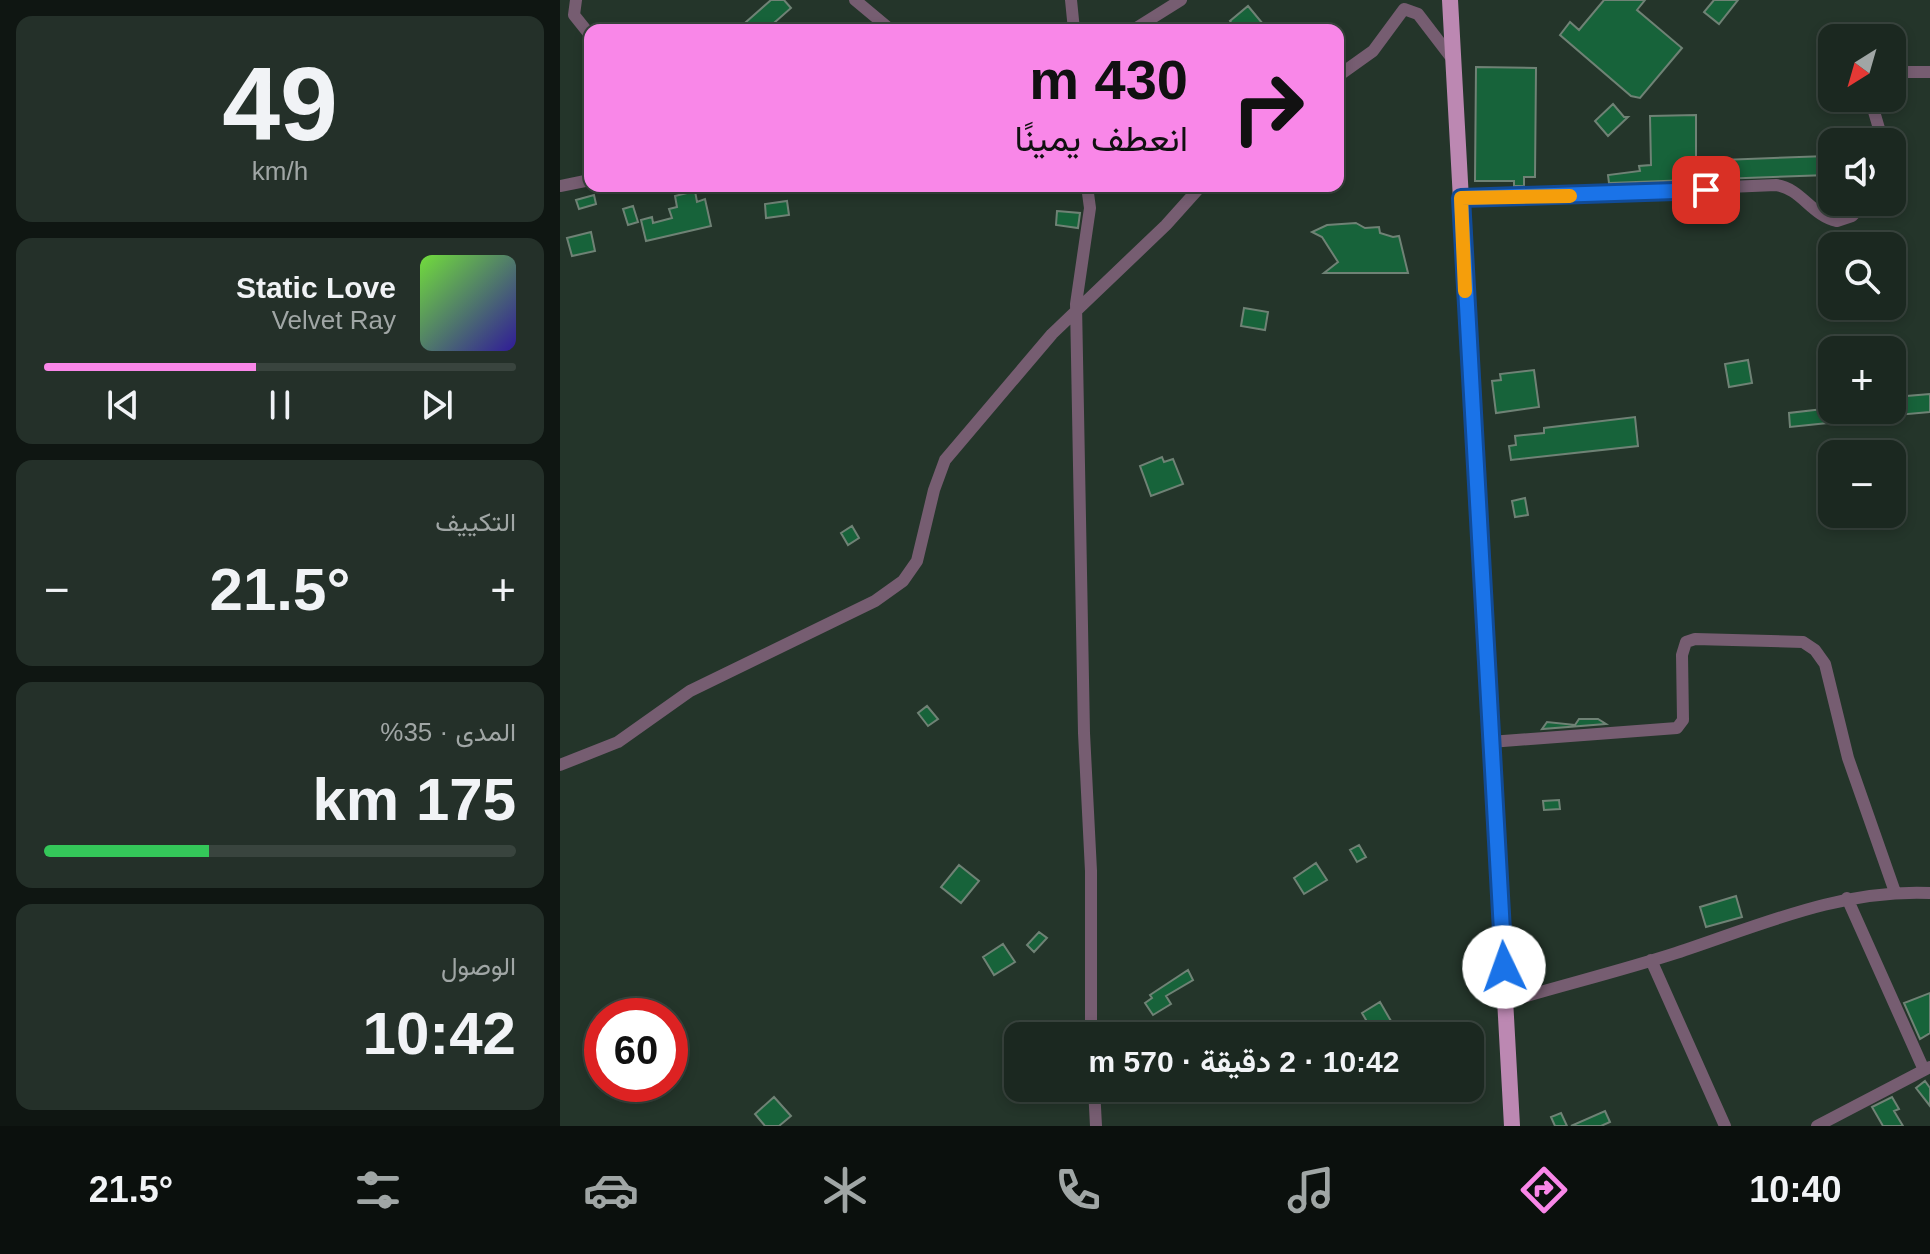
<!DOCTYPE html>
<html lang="ar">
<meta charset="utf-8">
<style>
body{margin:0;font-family:Helvetica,Vazirmatn,sans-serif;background:#243029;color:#f1f3f6;direction:rtl;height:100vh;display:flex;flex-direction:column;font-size:30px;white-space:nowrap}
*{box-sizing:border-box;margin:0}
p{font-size:26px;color:#a0a6a5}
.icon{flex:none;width:44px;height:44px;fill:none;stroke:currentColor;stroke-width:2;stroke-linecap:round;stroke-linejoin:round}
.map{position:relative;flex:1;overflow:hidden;direction:ltr}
.panel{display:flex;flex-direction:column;gap:16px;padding:16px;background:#0f1612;width:560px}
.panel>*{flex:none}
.hud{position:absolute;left:24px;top:24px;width:760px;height:168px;border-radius:16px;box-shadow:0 4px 12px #0003,0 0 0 2px #39443e;direction:rtl;background:#f987e8;color:#111;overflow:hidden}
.needle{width:52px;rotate:217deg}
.tools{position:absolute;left:1258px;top:24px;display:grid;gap:16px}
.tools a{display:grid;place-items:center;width:88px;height:88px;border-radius:16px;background:#1b2820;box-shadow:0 4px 12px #0003,0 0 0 2px #39443e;font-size:40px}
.speed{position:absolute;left:24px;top:998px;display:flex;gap:16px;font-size:40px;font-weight:700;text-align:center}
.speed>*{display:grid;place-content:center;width:104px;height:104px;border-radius:50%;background:#1b2820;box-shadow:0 4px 12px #0003,0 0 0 2px #39443e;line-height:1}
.speed .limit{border:12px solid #d22;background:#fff;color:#111}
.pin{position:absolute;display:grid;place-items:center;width:68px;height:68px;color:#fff;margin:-34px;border-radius:16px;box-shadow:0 4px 12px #0006}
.me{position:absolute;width:88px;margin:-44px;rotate:357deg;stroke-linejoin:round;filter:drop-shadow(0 0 6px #0008)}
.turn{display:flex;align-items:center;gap:28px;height:168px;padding:0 24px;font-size:36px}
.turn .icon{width:104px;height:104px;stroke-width:2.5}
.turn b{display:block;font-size:56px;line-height:68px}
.big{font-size:60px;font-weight:700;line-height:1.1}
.panel .tile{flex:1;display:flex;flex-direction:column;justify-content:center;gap:12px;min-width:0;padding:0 28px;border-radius:16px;background:#243029}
.panel .dial{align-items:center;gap:0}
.dial b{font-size:104px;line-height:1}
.song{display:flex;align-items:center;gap:24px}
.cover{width:96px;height:96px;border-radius:12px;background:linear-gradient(135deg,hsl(100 70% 55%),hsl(250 70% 35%))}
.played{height:8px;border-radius:4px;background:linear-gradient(90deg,#f987e8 45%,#39443e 45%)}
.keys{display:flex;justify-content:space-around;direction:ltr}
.heat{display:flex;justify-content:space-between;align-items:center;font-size:44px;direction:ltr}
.charge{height:12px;border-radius:6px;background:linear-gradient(90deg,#34c759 35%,#39443e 0)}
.trip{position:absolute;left:444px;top:1022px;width:480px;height:80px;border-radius:16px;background:#1b2820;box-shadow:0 4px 12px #0003,0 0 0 2px #39443e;font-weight:700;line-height:80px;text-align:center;direction:rtl}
.menu{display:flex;height:128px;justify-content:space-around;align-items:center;background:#0b100d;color:#a0a6a5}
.menu .icon{width:56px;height:56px}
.menu .current{color:#f987e8}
.menu b{font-size:36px;color:#f1f3f6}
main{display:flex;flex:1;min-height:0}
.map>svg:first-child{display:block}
.building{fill:#17633a;stroke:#6f8275;stroke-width:2}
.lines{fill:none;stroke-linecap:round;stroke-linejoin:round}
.minor{stroke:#765d71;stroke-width:12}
.major{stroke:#bc88b2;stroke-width:16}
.route-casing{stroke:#114b97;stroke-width:20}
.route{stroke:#1a73e8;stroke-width:14}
.slow{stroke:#f59e0b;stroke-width:14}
</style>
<main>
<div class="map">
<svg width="1370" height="1126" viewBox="0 0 1370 1126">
<rect width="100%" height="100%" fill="#24352a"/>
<path class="building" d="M211 0H224L231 8 206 30H177Z
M1044 0H1085L1077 10 1122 48 1080 98 1071 96 1000 35 1010 22 1019 30Z
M1154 0H1178L1159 24 1144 12Z
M688 6 708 30H677L670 21Z
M916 67 976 68 975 177H964V186H954V181H915Z
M1053 104 1064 117H1068L1048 136 1035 121Z
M1136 115V161L1267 156 1268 175 1049 183 1048 175 1080 171 1079 166 1091 165 1090 116Z
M135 191 137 202 145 199 151 226 86 241 81 220 92 217 93 223 112 218 109 209 117 207 115 196Z
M34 195 36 204 19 209 16 200Z
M227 201 229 215 206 218 205 204Z
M73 206 78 222 68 225 63 209Z
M497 211 520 213 518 228 496 225Z
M796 223 805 228 819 227 820 233 833 237 839 236 848 273H764L778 262 762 237 752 232 767 225Z
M31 232 35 251 12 256 7 238Z
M684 308 708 312 705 330 681 326Z
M1188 360 1192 383 1169 387 1165 364Z
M974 370 979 407 936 413 932 381 941 380 940 374Z
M1370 394V412L1337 415 1335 397Z
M1272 408 1276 410 1277 422 1230 427 1229 413Z
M1075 417 1078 446 951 460 949 446 956 445 955 436 984 433V428Z
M602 457 604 462 613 459 623 484 591 496 580 466Z
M965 498 968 515 955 517 952 501Z
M292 526 299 538 288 545 281 533Z
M367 706 378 719 368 726 358 713Z
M1019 719H1038L1046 724 982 729 987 722 1015 725Z
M999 800 1000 809 984 810 983 801Z
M799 845 806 857 797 862 790 850Z
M756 863 767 880 744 894 734 878Z
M399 865 419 881 401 903 381 887Z
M1176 896 1182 917 1146 927 1140 907Z
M479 932 487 938 474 952 467 945Z
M443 944 455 962 434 975 423 957Z
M628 970 633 980 606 996 611 1004 593 1015 585 1003 592 998 590 995Z
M1370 993V1033L1360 1039 1344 1003Z
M820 1002 831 1021 813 1032 802 1013Z
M1365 1081 1370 1088V1106L1356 1088Z
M214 1097 231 1116 219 1126H205L195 1114Z
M1332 1097 1339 1109 1334 1111 1343 1126H1323L1312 1107Z
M1045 1111 1050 1122 1041 1126H1011Z
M1001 1113 1007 1126H995L991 1117Z"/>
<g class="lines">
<path class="minor" d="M16 0 14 15 30 35
M295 0 331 30
M511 0 514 30
M573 30 621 0
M1332 72H1370
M778 76 813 51 844 9 858 14 894 61
M1310 98 1323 142
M0 186 30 180
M527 186 530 208 516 304 524 733 531 871V1036
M901 198 1216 185C1241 188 1252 216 1277 221L1292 216 1306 202
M930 742 1117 728 1123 720 1122 655 1126 642 1135 639 1243 642 1255 650 1265 664 1288 758 1335 892
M0 765 58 742 130 691 315 601 343 581 357 561 374 490 385 460 492 334 606 225 641 186
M1287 898 1364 1070
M1091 960 1165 1126
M946 1002C1003 985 1060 971 1116 953 1201 925 1280 889 1370 893
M534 1088 536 1126
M1257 1126 1370 1067"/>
<path class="major" d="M890 0 952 1126"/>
</g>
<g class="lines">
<g class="route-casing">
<path id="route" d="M944 967 901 198 1146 190"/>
</g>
<use href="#route" class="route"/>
<path class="slow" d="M905 291 901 198 1010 196"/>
</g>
</svg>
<div class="tools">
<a><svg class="needle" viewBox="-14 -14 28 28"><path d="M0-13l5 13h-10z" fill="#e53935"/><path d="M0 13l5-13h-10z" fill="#a0a6a5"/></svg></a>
<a><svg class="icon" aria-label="sound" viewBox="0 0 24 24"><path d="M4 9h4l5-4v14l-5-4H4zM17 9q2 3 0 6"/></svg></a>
<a><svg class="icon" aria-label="search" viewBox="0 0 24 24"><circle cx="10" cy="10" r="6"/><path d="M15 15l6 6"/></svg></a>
<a>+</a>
<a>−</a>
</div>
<div class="speed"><div class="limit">60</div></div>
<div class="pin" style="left:1146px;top:190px;background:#d93025"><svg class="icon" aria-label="arrive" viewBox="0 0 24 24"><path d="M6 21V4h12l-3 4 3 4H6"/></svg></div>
<svg class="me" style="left:944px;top:967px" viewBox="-20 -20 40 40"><circle r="19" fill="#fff"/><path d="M0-13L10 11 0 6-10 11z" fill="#1a73e8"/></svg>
<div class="trip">10:42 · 2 دقيقة · 570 m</div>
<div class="hud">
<div class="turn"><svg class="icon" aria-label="right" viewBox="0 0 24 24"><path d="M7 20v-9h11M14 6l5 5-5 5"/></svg><div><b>430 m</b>انعطف يمينًا</div></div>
</div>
</div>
<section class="panel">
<div class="tile dial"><b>49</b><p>km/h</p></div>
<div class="tile">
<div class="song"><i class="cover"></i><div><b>Static Love</b><p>Velvet Ray</p></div></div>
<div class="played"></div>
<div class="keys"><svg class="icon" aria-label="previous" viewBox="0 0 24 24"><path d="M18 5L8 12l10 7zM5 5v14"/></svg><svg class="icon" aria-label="pause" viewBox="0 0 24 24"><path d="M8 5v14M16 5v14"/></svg><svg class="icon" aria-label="next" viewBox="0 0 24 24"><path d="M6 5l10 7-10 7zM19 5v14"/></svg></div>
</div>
<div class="tile"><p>التكييف</p>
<div class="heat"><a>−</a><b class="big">21.5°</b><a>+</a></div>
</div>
<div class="tile"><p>المدى · 35%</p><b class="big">175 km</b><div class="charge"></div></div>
<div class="tile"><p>الوصول</p><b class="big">10:42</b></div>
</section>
</main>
<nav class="menu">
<b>10:40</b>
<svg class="icon current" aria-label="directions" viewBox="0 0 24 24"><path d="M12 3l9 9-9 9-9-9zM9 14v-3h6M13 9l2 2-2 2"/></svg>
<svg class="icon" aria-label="music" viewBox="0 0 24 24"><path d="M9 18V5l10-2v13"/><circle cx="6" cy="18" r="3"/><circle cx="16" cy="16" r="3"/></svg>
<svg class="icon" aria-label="phone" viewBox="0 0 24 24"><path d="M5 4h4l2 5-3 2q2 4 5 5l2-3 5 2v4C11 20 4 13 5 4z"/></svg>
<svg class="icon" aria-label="climate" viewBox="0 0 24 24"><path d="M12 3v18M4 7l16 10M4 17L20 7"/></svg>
<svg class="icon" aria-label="car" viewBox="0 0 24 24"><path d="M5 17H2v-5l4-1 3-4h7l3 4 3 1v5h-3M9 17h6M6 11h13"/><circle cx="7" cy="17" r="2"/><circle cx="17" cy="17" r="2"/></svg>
<svg class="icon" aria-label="filters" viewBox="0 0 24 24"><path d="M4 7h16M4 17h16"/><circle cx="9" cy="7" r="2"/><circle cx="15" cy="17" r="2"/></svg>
<b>21.5°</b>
</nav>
